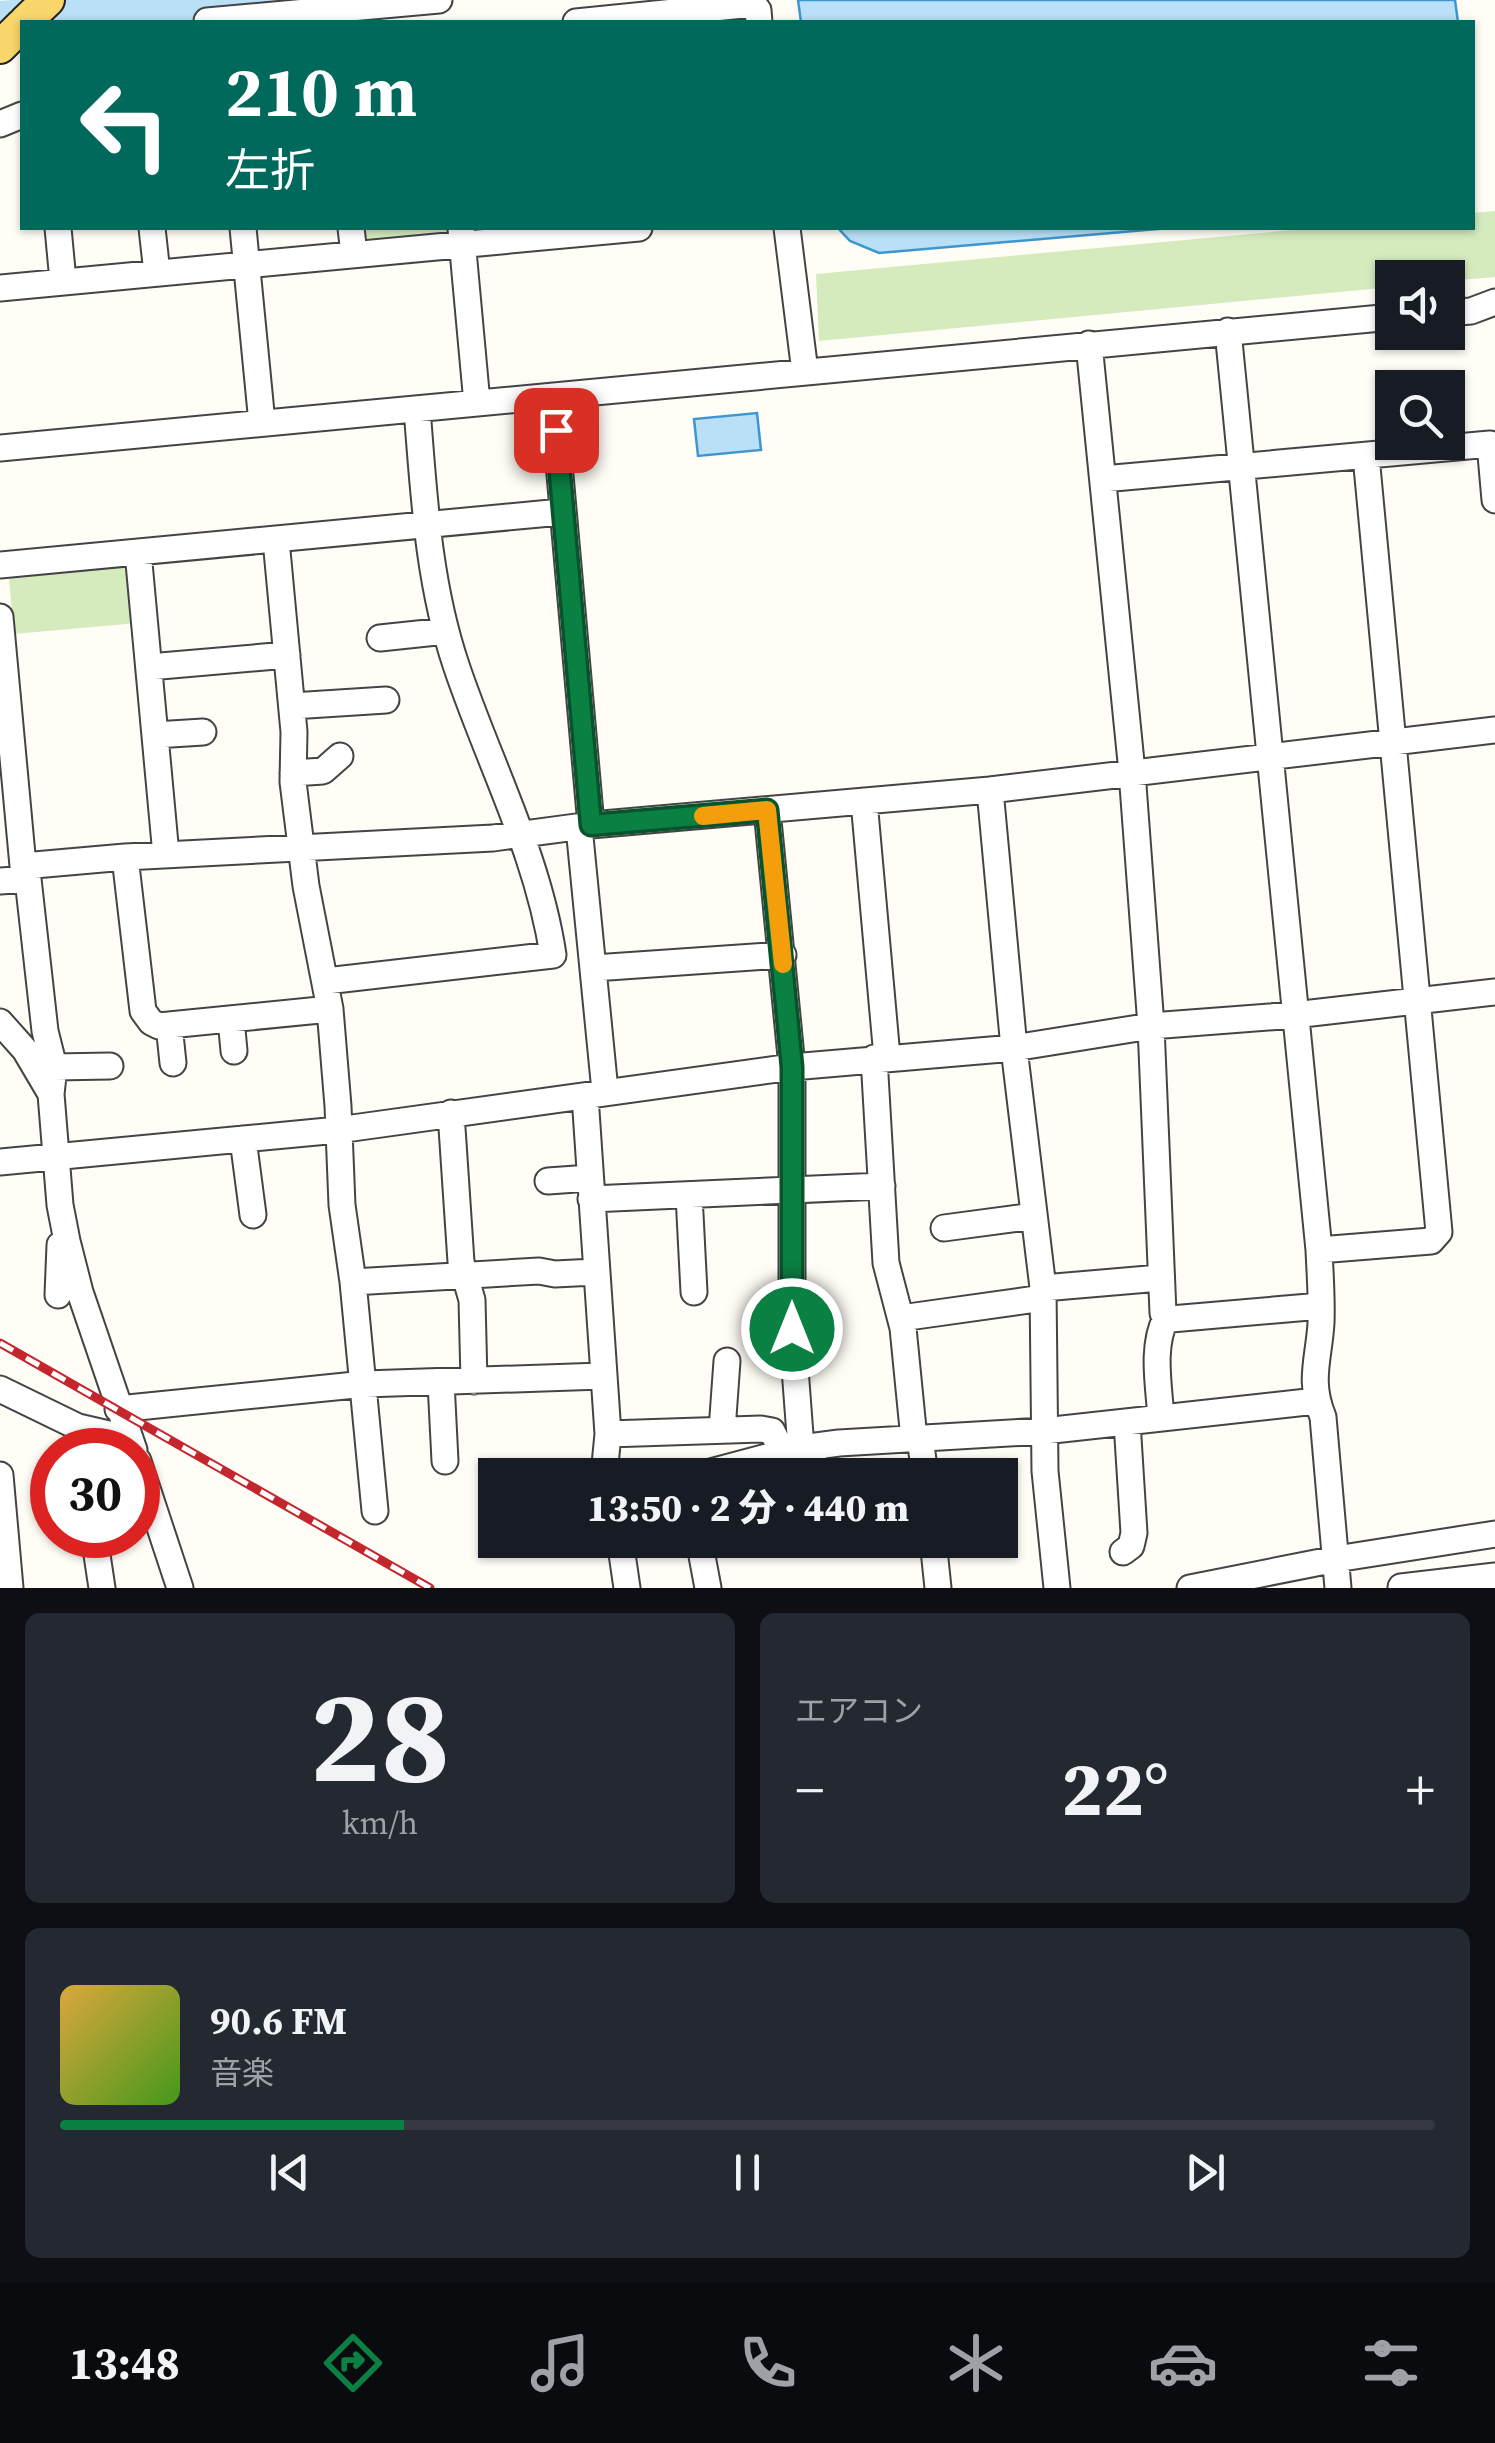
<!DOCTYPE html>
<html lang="ja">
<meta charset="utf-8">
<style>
body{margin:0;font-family:"Source Serif 4","Noto Sans JP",serif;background:#242831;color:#f1f3f6;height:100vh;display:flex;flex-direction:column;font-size:38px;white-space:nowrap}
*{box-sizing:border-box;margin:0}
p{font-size:32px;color:#9ea1a6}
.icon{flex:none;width:55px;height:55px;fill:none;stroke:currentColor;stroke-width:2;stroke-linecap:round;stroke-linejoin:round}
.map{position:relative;height:1588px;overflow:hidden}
.drawer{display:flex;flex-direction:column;gap:25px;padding:25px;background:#0d0f14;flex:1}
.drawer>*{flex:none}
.banner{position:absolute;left:20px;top:20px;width:1455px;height:210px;border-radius:0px;box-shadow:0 2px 8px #0004;background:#00695c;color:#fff;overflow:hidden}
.tools{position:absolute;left:1375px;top:260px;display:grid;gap:20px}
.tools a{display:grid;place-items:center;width:90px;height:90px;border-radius:0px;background:#171b24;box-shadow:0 2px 8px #0004;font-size:50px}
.speed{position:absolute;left:30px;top:1428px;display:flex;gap:20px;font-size:50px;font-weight:700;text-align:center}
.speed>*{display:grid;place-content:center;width:130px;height:130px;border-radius:50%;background:#171b24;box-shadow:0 2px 8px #0004;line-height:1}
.speed .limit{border:15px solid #d22;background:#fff;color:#111}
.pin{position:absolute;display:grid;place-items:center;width:85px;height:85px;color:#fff;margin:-42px;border-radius:20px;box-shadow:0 5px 15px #0006}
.me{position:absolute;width:110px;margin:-55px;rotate:0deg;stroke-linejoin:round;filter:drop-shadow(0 0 8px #0008)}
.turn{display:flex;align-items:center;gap:35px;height:210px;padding:0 40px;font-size:45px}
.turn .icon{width:130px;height:130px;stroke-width:2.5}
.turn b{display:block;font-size:70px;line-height:85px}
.big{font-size:75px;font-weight:800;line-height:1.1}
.drawer .widget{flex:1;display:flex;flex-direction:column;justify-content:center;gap:15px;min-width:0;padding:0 35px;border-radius:15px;background:#242831}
.drawer .dial{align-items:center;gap:0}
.dial b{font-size:130px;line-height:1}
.song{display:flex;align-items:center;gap:30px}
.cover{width:120px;height:120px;border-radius:15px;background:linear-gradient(135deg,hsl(40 70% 55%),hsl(100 70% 35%))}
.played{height:10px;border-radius:5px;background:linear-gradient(90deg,#0b8043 25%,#363941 25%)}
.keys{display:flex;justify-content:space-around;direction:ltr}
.heat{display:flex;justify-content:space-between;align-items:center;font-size:55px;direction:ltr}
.drawer .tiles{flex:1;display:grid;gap:25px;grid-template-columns:1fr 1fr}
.widget:last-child{grid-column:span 2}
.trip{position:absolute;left:478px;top:1458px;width:540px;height:100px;border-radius:0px;background:#171b24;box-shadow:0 2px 8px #0004;font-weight:800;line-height:100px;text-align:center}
.tab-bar{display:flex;height:160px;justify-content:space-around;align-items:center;background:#090b0e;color:#9ea1a6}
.tab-bar .icon{width:70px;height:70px}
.tab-bar .on{color:#0b8043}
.tab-bar b{font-size:45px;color:#f1f3f6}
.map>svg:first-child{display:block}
.green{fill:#d5ebbd}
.water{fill:#b9e0f7;stroke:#3f96cf;stroke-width:2.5}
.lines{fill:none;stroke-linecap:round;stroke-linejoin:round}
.river{stroke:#b9e0f7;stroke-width:30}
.minor-casing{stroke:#444;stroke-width:29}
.major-casing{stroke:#222;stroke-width:36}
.minor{stroke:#fff;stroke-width:25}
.major{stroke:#f9d66b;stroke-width:32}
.rail-casing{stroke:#c4262e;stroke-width:9}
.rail{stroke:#fff;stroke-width:5;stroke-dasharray:15;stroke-linecap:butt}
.route-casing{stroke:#07532c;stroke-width:25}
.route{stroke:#0b8043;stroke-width:18}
.slow{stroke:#f59e0b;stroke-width:18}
</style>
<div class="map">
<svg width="1495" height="1588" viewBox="0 0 1495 1588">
<rect width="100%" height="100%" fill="#fffdf5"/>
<path class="green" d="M1495 211V277L1448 281V278H1392V287L819 341 816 274 1314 228H1472L1473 213Z
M358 228H450V232L444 239 369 246 359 237Z
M124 560 132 567 137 623 14 634 9 578 14 571Z"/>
<path class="water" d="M798 0H1455L1458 22H801Z
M838 228H1169L879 253 850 241Z
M757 413 761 450 698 456 694 419Z"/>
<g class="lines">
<path class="river" d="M0 16 77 9 281 2"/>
<g class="minor-casing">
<path id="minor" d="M207 21 439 0
M576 22 753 4 758 10 759 22
M0 124 22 115
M58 228 63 281
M152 228 157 273
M243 228 262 423
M351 228 354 254
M787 228 805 372
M461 229 477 403
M0 288 639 228
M1448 313 1471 311 1495 302
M1228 331 1319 1250C1320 1274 1322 1298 1321 1323 1319 1358 1308 1381 1323 1417L1338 1588
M1089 344 1132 772 1151 1026 1163 1313 1171 1319 1321 1306
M553 396 591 825
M0 448 1392 317
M1103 479 1490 444 1495 500
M276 540 294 732 293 782 306 886 330 1009 338 1106 342 1205 353 1282 539 1271 555 1274 595 1272
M138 552 166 855
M0 565 561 512
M0 617 23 866 28 879 45 1031 54 1067 51 1094 60 1205 67 1241 80 1292 134 1450
M380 638 446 631
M149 667 287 655
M292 706 386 700
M155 735 203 732
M293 773 323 771 340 756
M990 790 1014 1048 1043 1288 1045 1471 1057 1588
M864 801 887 1057
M767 810 792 1067V1329L801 1448
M579 827 605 1091
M125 857 143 1011 151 1022 159 1026 330 1009
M23 866 125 857 493 838 591 825 990 790 1495 730
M0 881 28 879
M594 968 783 955
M326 981 553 955C538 854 488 761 456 665 428 582 424 495 417 409
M231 1019 234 1051
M0 1022 25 1050 51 1094
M169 1025 173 1063
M874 1058 886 1263 903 1328 914 1439
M54 1067 110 1066
M585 1096 608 1434 604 1475
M451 1113 461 1262 472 1300 474 1381
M243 1139 253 1215
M0 1162 338 1130 792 1067 1014 1048 1151 1026 1294 1015 1495 992
M548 1181 590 1178
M689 1195 694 1292
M591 1199 882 1186
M944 1228 1034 1216
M1319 1250 1431 1241 1439 1232 1366 456
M353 1282 375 1511
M1043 1288 1160 1278
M58 1295 60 1245
M901 1318 1043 1298
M441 1382 445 1461
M0 1389 78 1427 130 1439
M118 1409 365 1384 602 1376
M1161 1418C1159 1386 1151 1347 1166 1318
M722 1430 727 1361
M608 1434 761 1429 772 1431 783 1453
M920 1438 925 1475
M812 1446 815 1475
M138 1461 180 1588
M0 1475 10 1588
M699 1475 801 1448 839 1443 1044 1431 1316 1401
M94 1535 102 1588
M620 1540 627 1588
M699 1540 708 1588
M933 1540 938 1588
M1123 1552 1131 1546 1134 1533 1127 1422
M1401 1587 1495 1576
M1190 1588 1336 1559 1495 1534"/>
</g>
<g class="major-casing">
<path id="major" d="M25 22 48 0
M0 47 22 25"/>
</g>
<use href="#minor" class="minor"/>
<use href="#major" class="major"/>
<g class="rail-casing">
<path id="rail" d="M0 1343 430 1588"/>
</g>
<use href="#rail" class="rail"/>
</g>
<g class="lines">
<g class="route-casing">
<path id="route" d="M556 430 591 825 767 810 792 1067V1329"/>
</g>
<use href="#route" class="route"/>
<path class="slow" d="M703 816 767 810 783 964"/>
</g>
</svg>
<div class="tools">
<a><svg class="icon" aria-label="sound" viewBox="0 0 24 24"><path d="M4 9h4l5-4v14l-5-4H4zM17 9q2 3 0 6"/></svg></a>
<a><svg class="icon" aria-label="search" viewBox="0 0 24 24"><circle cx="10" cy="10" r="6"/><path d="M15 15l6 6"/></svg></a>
</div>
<div class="speed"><div class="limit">30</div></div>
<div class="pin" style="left:556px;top:430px;background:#d93025"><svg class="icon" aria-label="arrive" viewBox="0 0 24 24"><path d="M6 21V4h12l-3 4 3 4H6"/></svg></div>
<svg class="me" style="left:792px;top:1329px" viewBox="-20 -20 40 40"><circle r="17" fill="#0b8043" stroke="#fff" stroke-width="3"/><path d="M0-11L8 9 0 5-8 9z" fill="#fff"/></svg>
<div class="trip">13:50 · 2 分 · 440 m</div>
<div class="banner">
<div class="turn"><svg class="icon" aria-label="left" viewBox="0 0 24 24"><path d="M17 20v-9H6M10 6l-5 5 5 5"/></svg><div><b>210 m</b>左折</div></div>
</div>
</div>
<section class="drawer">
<div class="tiles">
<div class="widget dial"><b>28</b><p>km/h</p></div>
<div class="widget"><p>エアコン</p>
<div class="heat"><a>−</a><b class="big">22°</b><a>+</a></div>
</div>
<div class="widget">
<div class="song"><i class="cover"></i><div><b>90.6 FM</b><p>音楽</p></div></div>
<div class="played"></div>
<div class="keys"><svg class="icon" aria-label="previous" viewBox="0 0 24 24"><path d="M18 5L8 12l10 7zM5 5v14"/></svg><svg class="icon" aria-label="pause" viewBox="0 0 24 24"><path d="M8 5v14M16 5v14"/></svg><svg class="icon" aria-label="next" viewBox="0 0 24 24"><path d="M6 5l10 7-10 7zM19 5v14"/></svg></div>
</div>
</div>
</section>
<nav class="tab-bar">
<b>13:48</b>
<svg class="icon on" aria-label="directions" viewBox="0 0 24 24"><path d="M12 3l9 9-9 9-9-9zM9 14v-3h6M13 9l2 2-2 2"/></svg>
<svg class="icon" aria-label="music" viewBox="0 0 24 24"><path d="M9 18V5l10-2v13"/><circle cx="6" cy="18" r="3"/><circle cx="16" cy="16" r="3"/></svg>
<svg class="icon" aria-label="phone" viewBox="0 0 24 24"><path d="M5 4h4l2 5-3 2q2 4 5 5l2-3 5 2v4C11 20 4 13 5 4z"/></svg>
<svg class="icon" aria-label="climate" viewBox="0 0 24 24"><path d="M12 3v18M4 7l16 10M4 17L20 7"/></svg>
<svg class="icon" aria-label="car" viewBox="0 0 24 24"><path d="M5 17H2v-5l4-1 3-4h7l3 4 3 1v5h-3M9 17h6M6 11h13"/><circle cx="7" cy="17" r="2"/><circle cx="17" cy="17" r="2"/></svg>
<svg class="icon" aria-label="filters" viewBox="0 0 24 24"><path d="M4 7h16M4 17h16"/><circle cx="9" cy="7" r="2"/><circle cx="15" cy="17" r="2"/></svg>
</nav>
